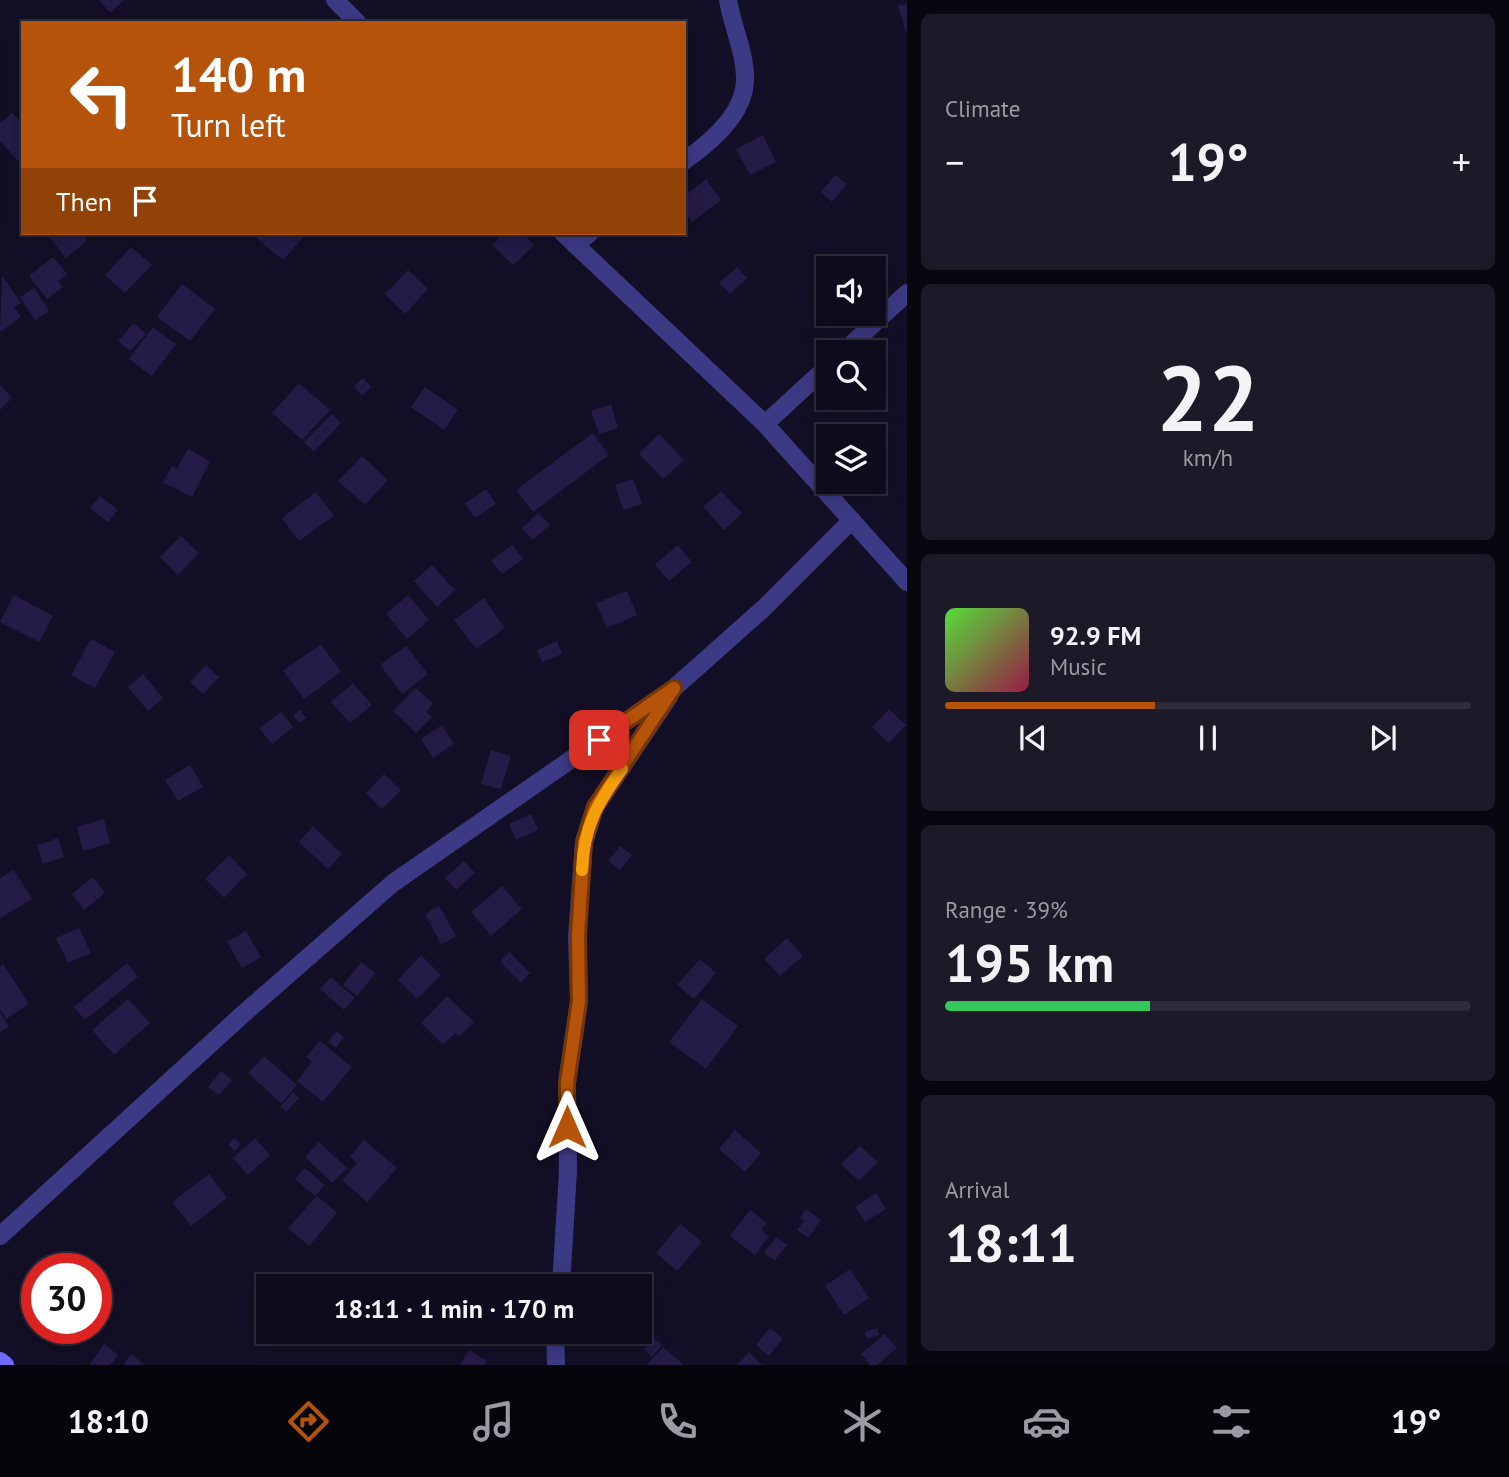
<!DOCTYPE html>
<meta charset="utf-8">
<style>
body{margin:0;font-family:"PT Sans",sans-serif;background:#1c1929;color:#f1f3f6;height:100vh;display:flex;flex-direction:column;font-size:26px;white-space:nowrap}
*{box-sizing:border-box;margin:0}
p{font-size:23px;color:#9b9ba3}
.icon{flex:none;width:38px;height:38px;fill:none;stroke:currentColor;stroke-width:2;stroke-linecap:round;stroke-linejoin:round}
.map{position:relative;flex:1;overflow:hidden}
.panel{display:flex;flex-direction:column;gap:14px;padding:14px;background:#08060f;width:602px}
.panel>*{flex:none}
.top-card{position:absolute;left:21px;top:21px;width:665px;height:214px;border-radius:0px;box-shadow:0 4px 18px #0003,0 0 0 2px #2e2b3b;background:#b45309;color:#fff;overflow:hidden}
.tools{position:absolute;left:816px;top:256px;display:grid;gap:14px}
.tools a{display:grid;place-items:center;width:70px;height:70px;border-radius:0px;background:#0e0b1c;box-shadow:0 4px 18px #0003,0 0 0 2px #2e2b3b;font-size:35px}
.speed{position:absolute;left:21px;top:1253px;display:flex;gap:14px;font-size:35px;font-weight:700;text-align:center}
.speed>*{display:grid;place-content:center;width:91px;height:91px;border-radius:50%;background:#0e0b1c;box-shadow:0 4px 18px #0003,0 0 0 2px #2e2b3b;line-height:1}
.speed .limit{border:10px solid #d22;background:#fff;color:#111}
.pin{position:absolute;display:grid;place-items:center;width:60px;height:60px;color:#fff;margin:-30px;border-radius:14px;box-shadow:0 4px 10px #0006}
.me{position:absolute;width:77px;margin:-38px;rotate:0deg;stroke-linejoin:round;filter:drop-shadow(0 0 5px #0008)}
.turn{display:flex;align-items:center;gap:24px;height:147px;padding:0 35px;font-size:32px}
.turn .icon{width:91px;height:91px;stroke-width:2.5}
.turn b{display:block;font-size:49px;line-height:60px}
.then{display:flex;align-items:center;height:66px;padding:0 35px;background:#0003;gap:14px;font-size:26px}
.big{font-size:52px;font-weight:700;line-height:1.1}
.panel .tile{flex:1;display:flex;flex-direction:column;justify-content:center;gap:10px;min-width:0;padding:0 24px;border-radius:10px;background:#1c1929}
.panel .dial{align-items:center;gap:0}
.dial b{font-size:91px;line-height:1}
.song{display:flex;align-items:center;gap:21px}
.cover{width:84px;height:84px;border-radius:10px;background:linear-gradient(135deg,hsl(110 70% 55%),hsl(340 70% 35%))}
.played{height:7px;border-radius:4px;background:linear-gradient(90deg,#b45309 40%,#2e2b3b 40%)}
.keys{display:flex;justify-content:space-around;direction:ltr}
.heat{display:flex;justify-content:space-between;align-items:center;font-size:38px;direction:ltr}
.charge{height:10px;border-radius:5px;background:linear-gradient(90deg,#34c759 39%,#2e2b3b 0)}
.trip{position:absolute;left:256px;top:1274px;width:396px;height:70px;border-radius:0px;background:#0e0b1c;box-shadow:0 4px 18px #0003,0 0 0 2px #2e2b3b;font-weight:700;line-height:70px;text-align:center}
.tabs{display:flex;height:112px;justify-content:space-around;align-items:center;background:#06040b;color:#9b9ba3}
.tabs .icon{width:49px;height:49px}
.tabs .selected{color:#b45309}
.tabs b{font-size:32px;color:#f1f3f6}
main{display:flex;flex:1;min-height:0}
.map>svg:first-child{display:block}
.building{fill:#241b47}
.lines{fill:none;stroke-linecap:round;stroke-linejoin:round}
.street{stroke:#3d3a85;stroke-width:18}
.secondary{stroke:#6f6bff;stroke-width:18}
.route-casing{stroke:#753606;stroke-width:18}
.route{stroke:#b45309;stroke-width:12}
.slow{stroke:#f59e0b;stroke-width:12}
</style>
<main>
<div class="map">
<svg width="907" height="1365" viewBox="0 0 907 1365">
<rect width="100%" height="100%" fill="#130f26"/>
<path class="building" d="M99 0H124L110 13Z
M907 4V32H906L898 6Z
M12 113 23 125V158L19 162 0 141V123Z
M763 135 776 162 750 175 736 149Z
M835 175 847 184 832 202 821 192Z
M706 179 721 200 692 222 684 211V196Z
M46 233H81L87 241 66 258Z
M250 233H307L283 260Z
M504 233H522L534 245 513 265 492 245Z
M131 247 152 265 125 293 105 275Z
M53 257 67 274 58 281 63 287 47 299 29 276Z
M737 267 747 278 730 294 719 283Z
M408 270 428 289 405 314 385 294Z
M2 276 21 303 14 307 21 317 0 332Z
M182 284 215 309 190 341 157 317Z
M34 288 49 311 35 320 20 297Z
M134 323 146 334 130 351 118 341Z
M153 327 176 344 152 376 129 359Z
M363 378 371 387 362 396 354 386Z
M299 383 330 410 302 440 272 413Z
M0 385 12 398 0 410Z
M425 387 458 410 444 430 411 407Z
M611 404 618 428 599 434 591 411Z
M332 414 341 423 314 452 304 442Z
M593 433 609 455 533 512 516 490Z
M659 434 684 460 663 479 639 454Z
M188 449 210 461 192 497 163 482 172 466 177 469Z
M362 456 388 480 365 505 338 481Z
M633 479 642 504 623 510 615 485Z
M486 489 496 504 475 518 465 503Z
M721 491 742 513 724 530 703 507Z
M316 492 334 516 299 541 282 518Z
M100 496 118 510 108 522 90 508Z
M538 513 550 525 533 540 522 528Z
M181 536 199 553 178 575 160 557Z
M512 545 523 559 502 574 491 560Z
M678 545 692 562 669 581 655 564Z
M432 565 455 590 437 607 414 581Z
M627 591 637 615 607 628 596 603Z
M14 595 53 616 39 642 0 622Z
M408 595 429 620 407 639 386 614Z
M484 598 505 628 476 649 454 620Z
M91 639 115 652 95 688 71 675Z
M557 641 562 654 542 662 537 650Z
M321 644 341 672 304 699 283 671Z
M406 646 428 674 402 694 380 665Z
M206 665 219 677 203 694 190 682Z
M143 674 163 698 148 711 128 687Z
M353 683 372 705 350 723 331 702Z
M416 688 433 704 426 712 432 717 416 733 393 711Z
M300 709 306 718 299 723 293 715Z
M889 709 906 725 889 743 872 727Z
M281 712 293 727 272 744 259 728Z
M442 725 454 744 433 758 421 739Z
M491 750 511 756 501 789 481 784Z
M190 765 203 787 178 801 165 780Z
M384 774 401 790 382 809 366 793Z
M531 814 538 830 516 840 509 824Z
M104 819 110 843 83 851 77 827Z
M313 826 342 854 328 869 299 842Z
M58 838 64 857 43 864 37 845Z
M620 846 632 855 620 870 608 861Z
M229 855 247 874 224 898 205 879Z
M464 861 475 873 456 890 445 878Z
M14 870 32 899 0 918V878Z
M93 877 105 893 84 910 72 894Z
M502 886 522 909 491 936 471 912Z
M439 906 456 936 441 945 425 914Z
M79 928 91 953 68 963 56 938Z
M246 931 261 957 242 968 227 942Z
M787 938 803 956 780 976 764 959Z
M509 952 530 973 521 983 500 962Z
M421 955 441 975 417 999 398 980Z
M700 959 716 973 694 999 677 985Z
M361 962 376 973 357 996 343 985Z
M127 963 138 977 85 1020 74 1007Z
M3 964 29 1004 6 1019 0 1009V966Z
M331 977 355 998 344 1010 320 989Z
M447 996 474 1022 459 1037 455 1033 443 1045 421 1023Z
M128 999 150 1023 114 1055 92 1030Z
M702 999 738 1026 706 1069 669 1042Z
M0 1012 9 1027 0 1032Z
M336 1031 344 1037 336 1048 328 1042Z
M320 1041 352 1067 323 1102 297 1081 312 1062 306 1057Z
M264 1056 297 1085 281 1103 248 1073Z
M221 1071 232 1080 219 1095 208 1087Z
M293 1092 299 1098 286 1112 280 1107Z
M735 1130 761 1153 745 1172 719 1149Z
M234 1138 241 1144 235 1151 228 1145Z
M255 1138 270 1155 248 1175 233 1158Z
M364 1140 397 1168 367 1202 342 1180 357 1163 350 1157Z
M319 1142 347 1168 332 1183 305 1157Z
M860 1146 878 1162 859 1181 841 1164Z
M305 1168 325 1185 315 1196 295 1179Z
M209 1174 227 1198 191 1226 172 1202Z
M876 1193 886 1209 865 1222 855 1207Z
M317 1196 337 1213 309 1246 288 1228Z
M806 1209 821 1220 808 1238 797 1230 804 1221 800 1218Z
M750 1210 767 1223 761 1230 769 1236 755 1255 730 1236Z
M680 1224 702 1242 677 1271 656 1253Z
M776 1237 787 1245 775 1260 764 1253Z
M850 1269 869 1298 844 1315 825 1286Z
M770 1328 783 1338 769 1356 756 1345Z
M877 1328 879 1335 867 1339 865 1332Z
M885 1334 897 1348 877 1365H870L861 1354Z
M654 1338 662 1345 652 1357 644 1350Z
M104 1344 118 1355 110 1365H89Z
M663 1347 684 1365H647Z
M469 1350 487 1361 485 1365H460Z
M749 1352 762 1365H737Z
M131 1354 145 1365H123Z"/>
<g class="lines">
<path class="street" d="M335 0 358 23
M684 161C710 143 744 115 745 81 746 54 732 26 728 0
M563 233 765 424 907 582
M575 245 590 233
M843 352 907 293
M765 424 828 366
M0 1236 242 1015 393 883 674 688 764 608 852 520
M561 1286 568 1171 567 1083 579 1001 577 936 584 842 595 807 669 697
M555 1332 556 1365"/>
<path class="secondary" d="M0 1361 5 1365"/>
</g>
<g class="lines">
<g class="route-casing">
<path id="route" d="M567 1127V1083L579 1001 578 936 584 842 595 807 674 688 599 740"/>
</g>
<use href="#route" class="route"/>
<path class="slow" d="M582 870C584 826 597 804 622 769"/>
</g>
</svg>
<div class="tools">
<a><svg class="icon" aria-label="sound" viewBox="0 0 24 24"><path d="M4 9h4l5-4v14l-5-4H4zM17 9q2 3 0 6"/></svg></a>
<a><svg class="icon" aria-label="search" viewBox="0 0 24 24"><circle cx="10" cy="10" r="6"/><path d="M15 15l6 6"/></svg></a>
<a><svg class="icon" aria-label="layers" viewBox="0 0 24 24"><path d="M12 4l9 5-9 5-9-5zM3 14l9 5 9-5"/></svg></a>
</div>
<div class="speed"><div class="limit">30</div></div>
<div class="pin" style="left:599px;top:740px;background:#d93025"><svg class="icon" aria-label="arrive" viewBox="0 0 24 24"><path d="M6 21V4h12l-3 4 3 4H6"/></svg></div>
<svg class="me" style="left:567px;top:1127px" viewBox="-20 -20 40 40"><path d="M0-17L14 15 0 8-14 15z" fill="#b45309" stroke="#fff" stroke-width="4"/></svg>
<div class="trip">18:11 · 1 min · 170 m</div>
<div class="top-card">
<div class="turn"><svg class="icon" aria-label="left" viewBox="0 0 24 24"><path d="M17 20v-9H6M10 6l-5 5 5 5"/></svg><div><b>140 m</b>Turn left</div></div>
<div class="then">Then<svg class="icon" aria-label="arrive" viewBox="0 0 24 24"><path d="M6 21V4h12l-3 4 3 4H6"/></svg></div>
</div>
</div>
<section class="panel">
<div class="tile"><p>Climate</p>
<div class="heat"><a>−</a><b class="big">19°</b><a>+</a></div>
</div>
<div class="tile dial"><b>22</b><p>km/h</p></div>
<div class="tile">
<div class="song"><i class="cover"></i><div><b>92.9 FM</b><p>Music</p></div></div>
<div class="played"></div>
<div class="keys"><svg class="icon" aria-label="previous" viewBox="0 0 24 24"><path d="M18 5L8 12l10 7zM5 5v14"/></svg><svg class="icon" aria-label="pause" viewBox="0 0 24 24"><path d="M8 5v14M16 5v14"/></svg><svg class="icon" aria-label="next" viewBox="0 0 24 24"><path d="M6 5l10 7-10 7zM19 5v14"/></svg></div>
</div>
<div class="tile"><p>Range · 39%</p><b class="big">195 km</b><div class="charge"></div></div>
<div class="tile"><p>Arrival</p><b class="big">18:11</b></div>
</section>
</main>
<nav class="tabs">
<b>18:10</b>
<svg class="icon selected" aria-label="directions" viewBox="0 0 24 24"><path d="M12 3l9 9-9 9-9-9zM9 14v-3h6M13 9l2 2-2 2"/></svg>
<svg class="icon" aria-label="music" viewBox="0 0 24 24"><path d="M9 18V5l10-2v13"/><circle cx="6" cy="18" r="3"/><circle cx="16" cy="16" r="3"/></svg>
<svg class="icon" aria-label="phone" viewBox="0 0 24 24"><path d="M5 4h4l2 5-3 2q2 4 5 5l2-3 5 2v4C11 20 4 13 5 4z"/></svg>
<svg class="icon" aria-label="climate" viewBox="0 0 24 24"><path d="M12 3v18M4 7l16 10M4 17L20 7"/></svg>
<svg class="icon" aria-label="car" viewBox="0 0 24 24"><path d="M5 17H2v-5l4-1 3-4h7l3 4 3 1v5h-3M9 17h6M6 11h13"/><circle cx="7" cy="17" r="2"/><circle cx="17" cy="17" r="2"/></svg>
<svg class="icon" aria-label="filters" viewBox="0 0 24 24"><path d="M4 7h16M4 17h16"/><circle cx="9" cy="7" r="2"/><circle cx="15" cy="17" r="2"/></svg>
<b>19°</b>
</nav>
